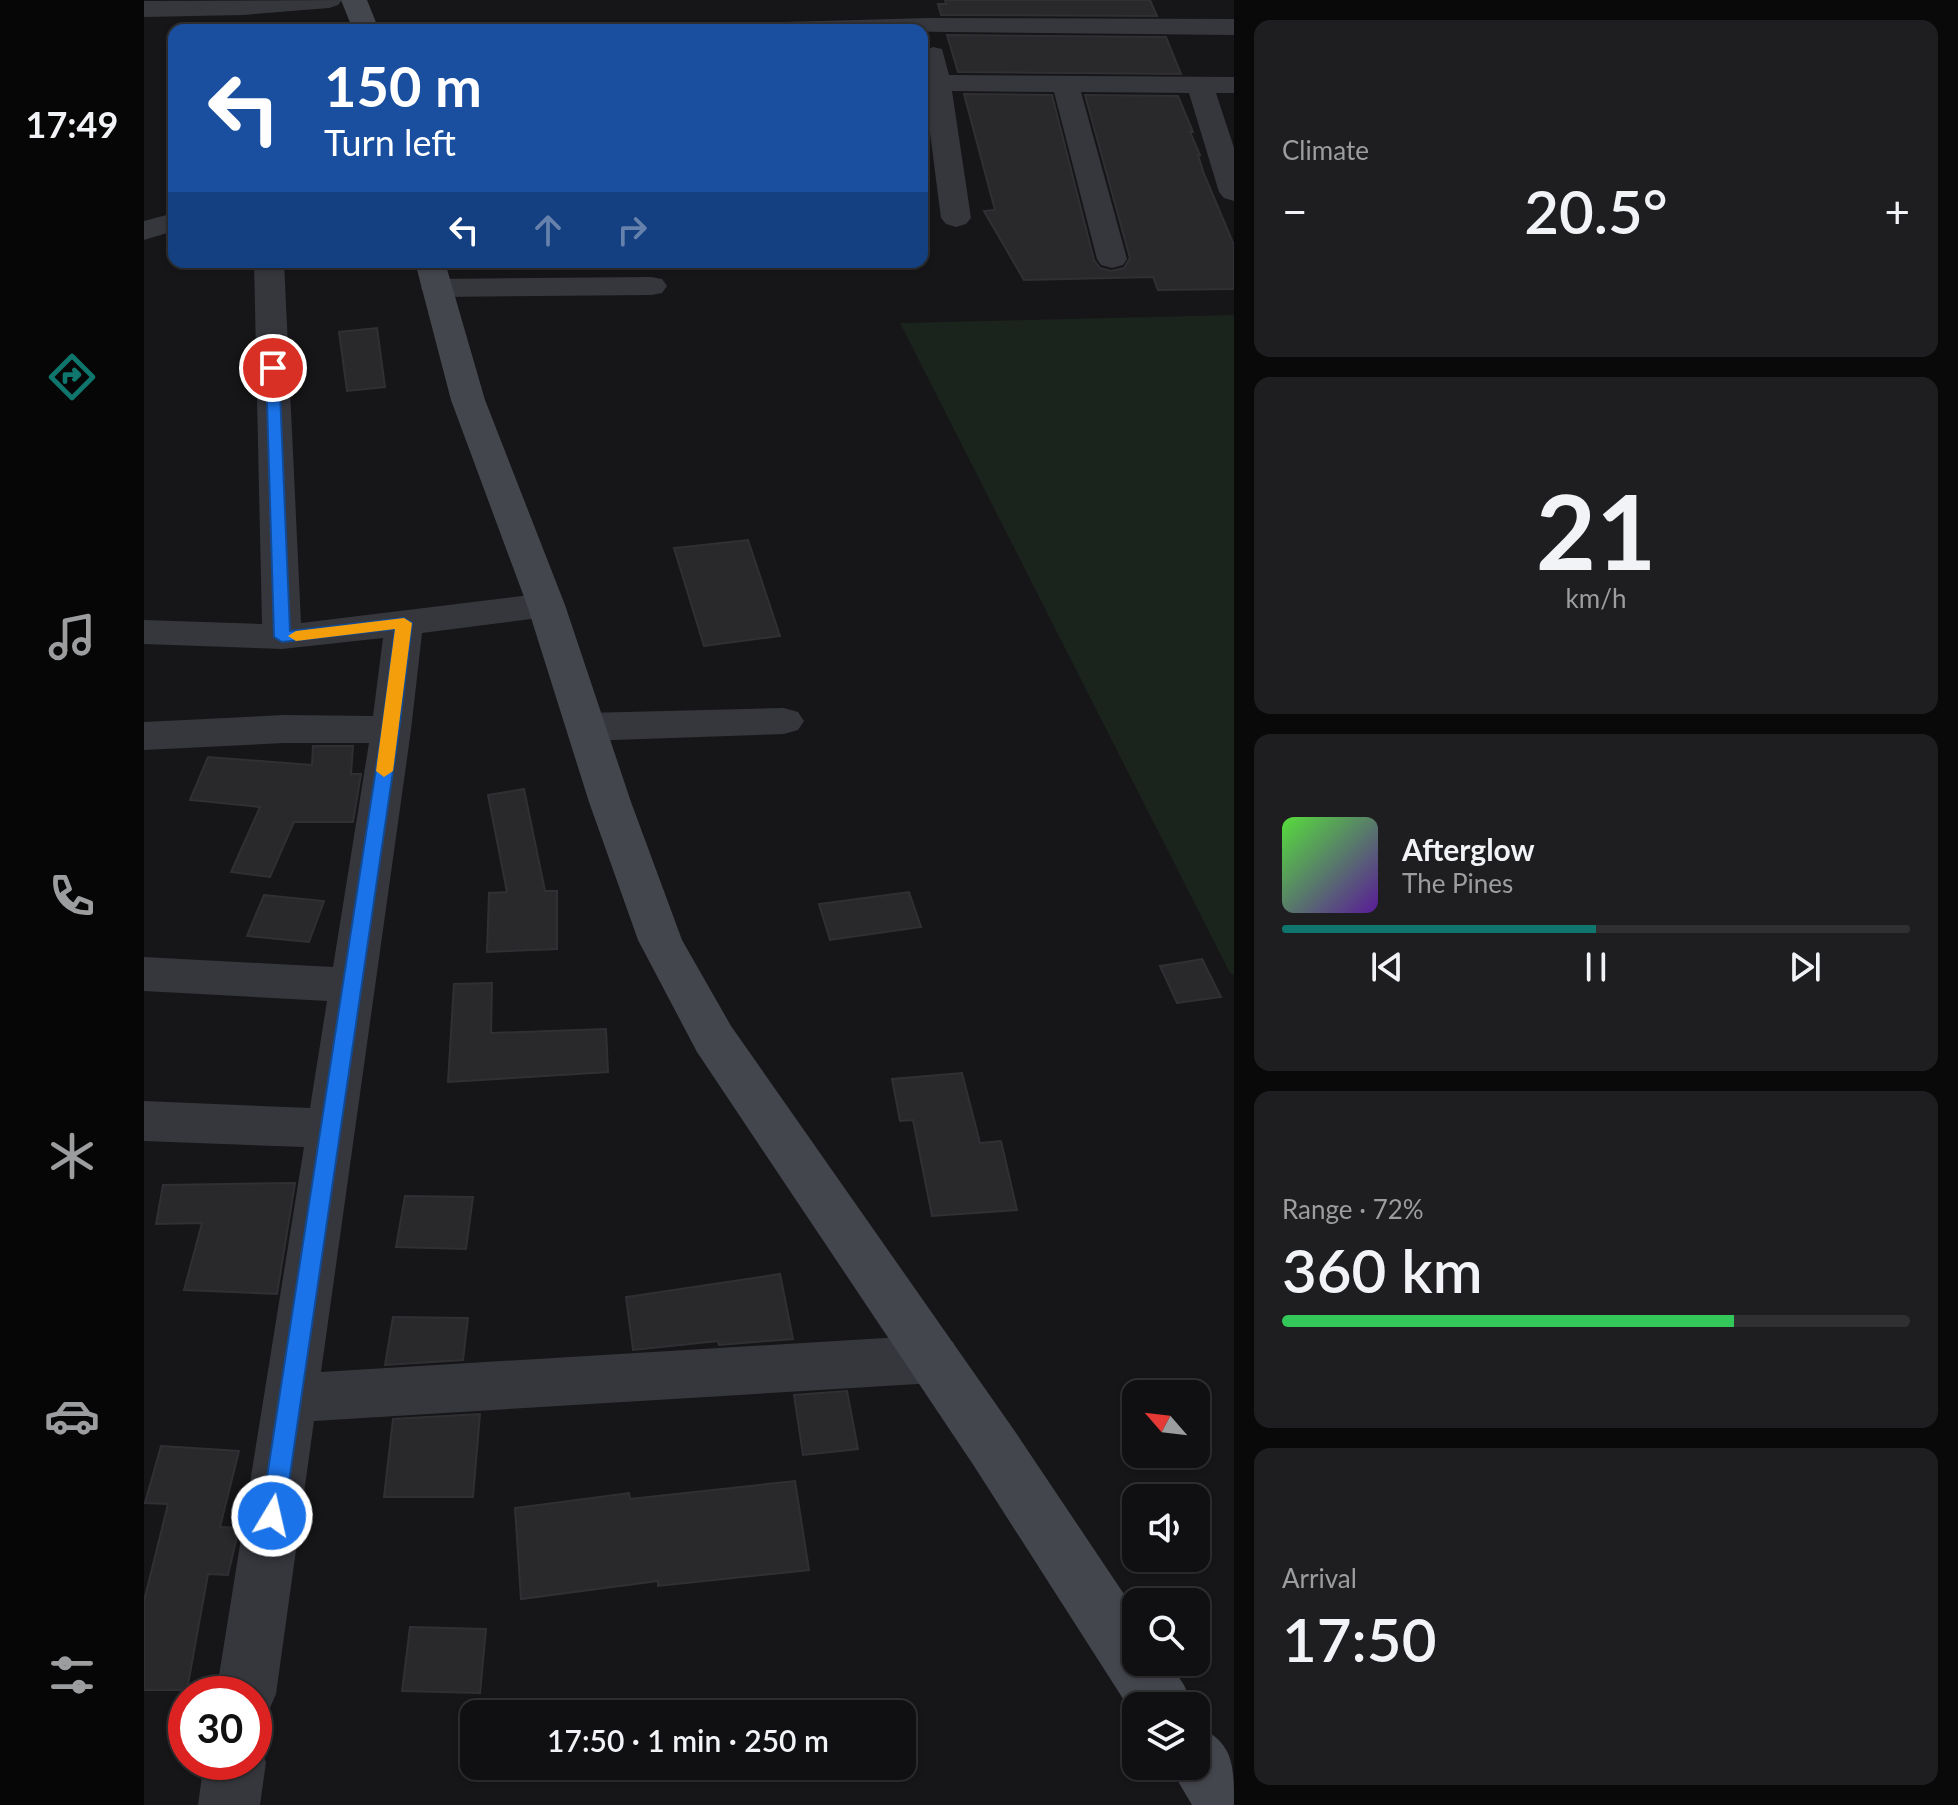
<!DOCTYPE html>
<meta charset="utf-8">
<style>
body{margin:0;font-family:Lato,sans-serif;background:#1e1e20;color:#f1f3f6;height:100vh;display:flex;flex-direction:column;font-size:30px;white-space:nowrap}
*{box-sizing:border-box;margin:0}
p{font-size:26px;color:#9c9d9f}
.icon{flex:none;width:44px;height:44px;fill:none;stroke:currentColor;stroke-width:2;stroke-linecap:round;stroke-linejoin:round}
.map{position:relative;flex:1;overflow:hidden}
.panel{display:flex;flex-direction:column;gap:20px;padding:20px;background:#09090a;width:724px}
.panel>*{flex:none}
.guide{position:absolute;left:24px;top:24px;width:760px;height:244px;border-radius:16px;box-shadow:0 2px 6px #0004,0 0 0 2px #303032;background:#1a4fa0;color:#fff;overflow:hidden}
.needle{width:52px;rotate:298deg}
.controls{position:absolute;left:978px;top:1380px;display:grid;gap:16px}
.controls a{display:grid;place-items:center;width:88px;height:88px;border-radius:16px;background:#101012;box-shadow:0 2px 6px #0004,0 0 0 2px #303032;font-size:40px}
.speed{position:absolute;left:24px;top:1676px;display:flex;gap:16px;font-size:40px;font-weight:700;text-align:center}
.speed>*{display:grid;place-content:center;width:104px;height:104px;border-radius:50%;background:#101012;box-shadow:0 2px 6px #0004,0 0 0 2px #303032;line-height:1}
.speed .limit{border:12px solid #d22;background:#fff;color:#111}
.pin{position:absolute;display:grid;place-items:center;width:68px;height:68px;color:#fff;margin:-34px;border:4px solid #fff;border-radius:50%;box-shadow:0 2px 8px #0007}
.me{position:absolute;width:88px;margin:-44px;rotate:9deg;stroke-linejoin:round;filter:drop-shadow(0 0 6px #0008)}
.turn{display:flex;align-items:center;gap:28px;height:168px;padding:0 24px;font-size:36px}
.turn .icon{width:104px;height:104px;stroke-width:2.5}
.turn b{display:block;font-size:56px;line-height:68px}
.lanes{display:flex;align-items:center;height:76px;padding:0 24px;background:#0003;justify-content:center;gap:40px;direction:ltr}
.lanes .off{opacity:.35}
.big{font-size:60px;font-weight:600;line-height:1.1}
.panel .widget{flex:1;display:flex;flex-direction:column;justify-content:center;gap:12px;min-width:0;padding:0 28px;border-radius:16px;background:#1e1e20}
.panel .dial{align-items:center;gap:0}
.dial b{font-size:104px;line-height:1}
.song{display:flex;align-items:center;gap:24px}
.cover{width:96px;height:96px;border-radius:12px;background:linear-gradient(135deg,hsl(110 70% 55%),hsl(270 70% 35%))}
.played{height:8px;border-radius:4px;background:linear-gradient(90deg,#0f766e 50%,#303032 50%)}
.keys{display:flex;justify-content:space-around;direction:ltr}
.heat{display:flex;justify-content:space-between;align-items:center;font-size:44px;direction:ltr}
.charge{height:12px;border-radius:6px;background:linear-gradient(90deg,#34c759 72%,#303032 0)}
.trip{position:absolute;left:316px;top:1700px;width:456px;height:80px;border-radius:16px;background:#101012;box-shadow:0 2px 6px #0004,0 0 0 2px #303032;font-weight:600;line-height:80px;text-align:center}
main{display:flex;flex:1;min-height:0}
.menu{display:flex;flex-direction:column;width:144px;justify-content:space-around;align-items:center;background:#060607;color:#9c9d9f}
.menu .icon{width:56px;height:56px}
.menu .on{color:#0f766e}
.menu b{font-size:36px;color:#f1f3f6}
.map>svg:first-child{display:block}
.green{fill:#1b231d}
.building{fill:#29292c;stroke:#303034;stroke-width:2}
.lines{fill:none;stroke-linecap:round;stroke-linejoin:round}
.street{fill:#36373d;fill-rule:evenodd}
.secondary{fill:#44464d;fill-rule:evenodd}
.route{fill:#1a73e8;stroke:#114b97;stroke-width:2}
.slow{fill:#f59e0b}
</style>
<main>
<nav class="menu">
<b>17:49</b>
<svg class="icon on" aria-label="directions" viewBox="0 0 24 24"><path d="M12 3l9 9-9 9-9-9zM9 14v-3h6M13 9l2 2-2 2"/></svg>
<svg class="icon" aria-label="music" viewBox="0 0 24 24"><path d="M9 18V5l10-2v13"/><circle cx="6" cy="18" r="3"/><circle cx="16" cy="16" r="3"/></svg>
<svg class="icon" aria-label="phone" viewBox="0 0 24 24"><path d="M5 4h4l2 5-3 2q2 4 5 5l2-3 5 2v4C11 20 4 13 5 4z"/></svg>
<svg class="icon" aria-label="climate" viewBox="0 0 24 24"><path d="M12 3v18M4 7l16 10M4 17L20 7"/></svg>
<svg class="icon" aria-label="car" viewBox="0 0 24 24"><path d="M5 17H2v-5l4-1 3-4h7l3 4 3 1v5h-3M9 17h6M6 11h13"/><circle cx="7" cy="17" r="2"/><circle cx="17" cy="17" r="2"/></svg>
<svg class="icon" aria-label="filters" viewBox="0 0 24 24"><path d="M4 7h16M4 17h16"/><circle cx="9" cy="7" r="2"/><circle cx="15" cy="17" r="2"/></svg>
</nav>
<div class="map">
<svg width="1090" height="1805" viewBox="0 0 1090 1805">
<rect width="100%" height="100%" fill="#161618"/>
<path class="green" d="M1090 315V975L1086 973 756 323Z"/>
<path class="building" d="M801 0H1006L1013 16 797 15 794 4H802Z
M803 35 1022 37 1037 74 814 72Z
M820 94 908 95 950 260 956 268 967 271 980 268 986 258 941 95 1034 96 1049 132H1046L1056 155H1054L1060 174 1090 245V289L1014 290 1009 277 880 280 840 211 851 210Z
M233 328 241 387 203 391 195 332Z
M604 540 636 636 560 646 530 548Z
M169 746H209L207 774H217L209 822H150L126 877 87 872 116 807 46 800 64 757 168 765Z
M380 789 401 891H413V949L343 952 345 893 363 892 344 795Z
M765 892 777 927 686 940 675 904Z
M120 895 180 901 165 942 103 936Z
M1058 959 1077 997 1033 1003 1016 966Z
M348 983 347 1033 462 1029 464 1072 304 1082 310 984Z
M818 1073 836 1143 857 1141 873 1210 788 1216 769 1120 756 1121 748 1079Z
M151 1183 133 1294 40 1290 58 1223 12 1224 19 1185Z
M261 1196 329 1197 322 1249 252 1247Z
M636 1274 649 1339 575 1345 574 1341 489 1350 482 1297Z
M249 1317 324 1318 319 1360 241 1365Z
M703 1391 714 1449 659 1455 650 1395Z
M336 1414 329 1497H240L249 1419Z
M17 1446 95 1451 76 1527 95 1528 84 1575 64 1574 43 1690H0V1601L24 1504 1 1503Z
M651 1481 665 1570 514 1586V1581L377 1599 371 1508 485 1493 486 1499Z
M266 1627 342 1629 336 1693 258 1691Z"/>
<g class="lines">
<path class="street" d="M198 0 194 5 185 8 99 15 0 17V1Z
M784 18 1090 19V35L627 30 631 25 640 22Z
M789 47 798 49 805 75 1090 77V93H1072L1090 148V201L1080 198 1075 192 1045 93 937 92 983 259 979 265 968 268 957 265 953 259 910 92 808 91 827 218 822 224 812 227 802 224 797 218 778 71V52Z
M30 213V231L0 240V221Z
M110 262H140L157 623 402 593 415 597 421 605 415 613 402 617 278 633 267 730 177 1372 790 1335 809 1342 817 1359 809 1376 790 1383 170 1421 132 1694 123 1715 110 1721V1694H72L160 1147 0 1141V1101L166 1108 183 1001 0 991V957L189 967 225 743H140L0 750V722L140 715 229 716 239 638 138 649 0 644V620L118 624Z
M507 277 518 279 523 286 518 293 507 295 293 297 282 295 277 288 282 281 293 279Z
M640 708 654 712 660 721 654 730 640 734 442 741 428 737 422 727 428 717 442 713Z
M110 1739 122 1762 116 1805H54L60 1762H110Z"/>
<path class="secondary" d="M197 0H223L235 30H209Z
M271 262H301L341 400 421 605 487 802 538 940 587 1026 870 1430 992 1612V1662H1025L1040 1685 1049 1706H992V1719L830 1466 553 1052 494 940 445 802 383 605 307 400Z
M1052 1725C1090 1743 1090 1764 1090 1805H1048L1025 1766H1052Z"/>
</g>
<path class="route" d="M129 364 135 368 146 631 260 618 268 623 255 730 140 1516 137 1524 128 1527 120 1524 117 1516 238 730 251 629 138 642 130 637 122 368Z"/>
<path class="slow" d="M260 618 268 623 249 771 240 777 232 771 251 629 152 641 144 636 152 631Z"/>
</svg>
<div class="controls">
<a><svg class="needle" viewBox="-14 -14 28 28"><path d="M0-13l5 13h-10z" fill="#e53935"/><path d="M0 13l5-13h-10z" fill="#9c9d9f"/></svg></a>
<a><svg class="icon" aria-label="sound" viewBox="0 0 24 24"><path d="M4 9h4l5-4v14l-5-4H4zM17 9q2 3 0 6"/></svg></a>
<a><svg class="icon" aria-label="search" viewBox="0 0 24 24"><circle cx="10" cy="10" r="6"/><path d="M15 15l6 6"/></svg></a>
<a><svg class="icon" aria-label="layers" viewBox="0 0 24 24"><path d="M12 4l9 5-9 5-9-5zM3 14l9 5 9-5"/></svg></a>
</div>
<div class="speed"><div class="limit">30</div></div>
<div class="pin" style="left:129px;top:368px;background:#d93025"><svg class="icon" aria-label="arrive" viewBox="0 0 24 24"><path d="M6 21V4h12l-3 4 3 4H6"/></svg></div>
<svg class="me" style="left:128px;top:1516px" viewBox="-20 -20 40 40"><circle r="17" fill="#1a73e8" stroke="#fff" stroke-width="3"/><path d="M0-11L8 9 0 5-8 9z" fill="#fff"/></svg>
<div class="trip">17:50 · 1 min · 250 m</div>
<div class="guide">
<div class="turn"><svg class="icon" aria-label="left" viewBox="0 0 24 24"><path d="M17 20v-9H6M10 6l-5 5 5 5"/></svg><div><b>150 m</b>Turn left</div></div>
<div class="lanes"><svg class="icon" aria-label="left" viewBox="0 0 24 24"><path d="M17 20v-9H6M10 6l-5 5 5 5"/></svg><svg class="icon off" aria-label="ahead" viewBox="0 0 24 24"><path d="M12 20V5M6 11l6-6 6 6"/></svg><svg class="icon off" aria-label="right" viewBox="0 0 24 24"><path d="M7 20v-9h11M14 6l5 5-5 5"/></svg></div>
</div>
</div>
<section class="panel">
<div class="widget"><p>Climate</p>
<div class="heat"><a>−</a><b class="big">20.5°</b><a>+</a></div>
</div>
<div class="widget dial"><b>21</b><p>km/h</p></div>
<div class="widget">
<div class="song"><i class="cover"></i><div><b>Afterglow</b><p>The Pines</p></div></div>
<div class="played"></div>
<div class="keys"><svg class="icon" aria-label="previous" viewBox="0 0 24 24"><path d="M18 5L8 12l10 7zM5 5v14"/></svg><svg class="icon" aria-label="pause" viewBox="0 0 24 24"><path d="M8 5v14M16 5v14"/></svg><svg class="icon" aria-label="next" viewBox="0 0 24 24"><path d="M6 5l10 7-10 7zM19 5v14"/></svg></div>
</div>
<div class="widget"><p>Range · 72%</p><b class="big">360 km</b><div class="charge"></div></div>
<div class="widget"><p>Arrival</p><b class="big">17:50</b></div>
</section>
</main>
